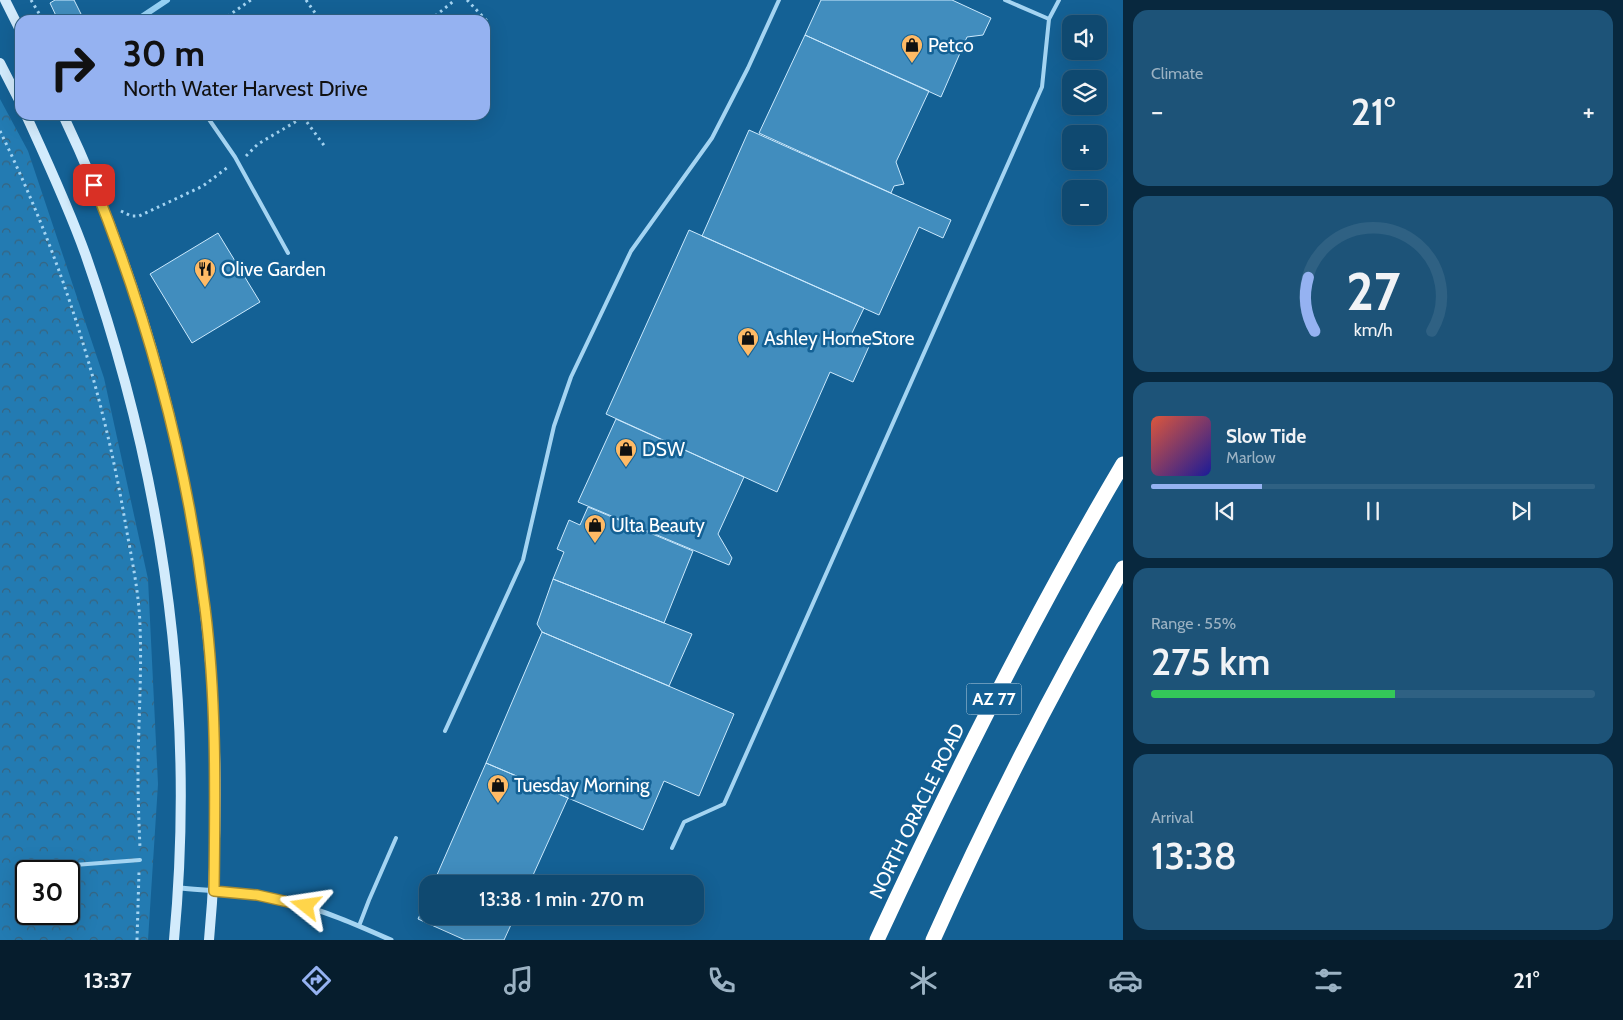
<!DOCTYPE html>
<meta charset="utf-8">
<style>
body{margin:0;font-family:Cabin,sans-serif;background:#1d5378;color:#f1f3f6;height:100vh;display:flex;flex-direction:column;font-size:19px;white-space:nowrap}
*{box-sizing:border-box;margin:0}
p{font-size:16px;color:#9bb2c3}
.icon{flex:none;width:28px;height:28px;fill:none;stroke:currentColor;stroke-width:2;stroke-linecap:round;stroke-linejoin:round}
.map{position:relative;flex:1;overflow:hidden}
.sheet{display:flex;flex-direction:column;gap:10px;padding:10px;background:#08283e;width:500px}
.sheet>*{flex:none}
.hud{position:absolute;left:15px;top:15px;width:475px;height:105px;border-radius:15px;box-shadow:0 5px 20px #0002,0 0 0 1px #2f6183;background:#95b2f1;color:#111;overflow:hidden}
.fabs{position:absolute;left:1062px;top:15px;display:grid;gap:10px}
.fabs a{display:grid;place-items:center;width:45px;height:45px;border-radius:10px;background:#0f4970;box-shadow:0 5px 20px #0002,0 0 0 1px #2f6183;font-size:25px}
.speed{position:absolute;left:15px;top:860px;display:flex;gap:10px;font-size:25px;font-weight:700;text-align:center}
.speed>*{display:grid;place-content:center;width:65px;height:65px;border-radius:50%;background:#0f4970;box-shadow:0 5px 20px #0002,0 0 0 1px #2f6183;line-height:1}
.speed .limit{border:2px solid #111;border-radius:8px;background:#fff;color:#111}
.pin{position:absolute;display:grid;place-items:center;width:42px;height:42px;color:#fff;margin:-21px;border-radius:10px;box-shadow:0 2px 8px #0006}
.me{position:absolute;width:55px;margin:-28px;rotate:285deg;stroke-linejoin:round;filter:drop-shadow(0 0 4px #0008)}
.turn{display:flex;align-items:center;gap:18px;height:105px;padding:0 25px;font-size:22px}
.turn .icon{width:65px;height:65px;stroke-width:2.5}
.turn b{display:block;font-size:35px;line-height:42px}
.big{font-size:38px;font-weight:600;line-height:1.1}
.sheet .widget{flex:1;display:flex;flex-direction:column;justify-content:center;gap:8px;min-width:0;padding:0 18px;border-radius:15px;background:#1d5378}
.sheet .dial{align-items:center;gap:0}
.dial svg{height:130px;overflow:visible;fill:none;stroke:#2f6183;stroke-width:7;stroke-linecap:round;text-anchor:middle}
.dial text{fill:#f1f3f6;stroke:none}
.song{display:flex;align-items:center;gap:15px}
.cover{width:60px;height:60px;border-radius:8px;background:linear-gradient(135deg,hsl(10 70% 55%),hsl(240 70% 35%))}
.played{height:5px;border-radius:2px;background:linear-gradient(90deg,#95b2f1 25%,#2f6183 25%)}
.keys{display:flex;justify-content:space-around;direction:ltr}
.heat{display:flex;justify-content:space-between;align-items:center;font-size:28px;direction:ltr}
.charge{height:8px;border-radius:4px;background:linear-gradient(90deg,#34c759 55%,#2f6183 0)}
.trip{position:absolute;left:419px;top:875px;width:285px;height:50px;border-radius:15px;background:#0f4970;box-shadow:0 5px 20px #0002,0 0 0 1px #2f6183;font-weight:600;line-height:50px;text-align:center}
.tab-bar{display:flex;height:80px;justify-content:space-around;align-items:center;background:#061d2d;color:#9bb2c3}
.tab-bar .icon{width:35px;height:35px}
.tab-bar .selected{color:#95b2f1}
.tab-bar b{font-size:22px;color:#f1f3f6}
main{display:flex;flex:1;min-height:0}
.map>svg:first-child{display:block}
.forest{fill:url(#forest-crowns);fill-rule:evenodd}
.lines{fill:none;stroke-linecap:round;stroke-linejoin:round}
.stream{stroke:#96d1f5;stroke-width:6}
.building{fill:#418dbe;stroke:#cbe9fd}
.path{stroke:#a4d4f2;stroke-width:3;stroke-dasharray:2.5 4;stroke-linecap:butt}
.lane{stroke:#a4d4f2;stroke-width:4}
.street{stroke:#a4d4f2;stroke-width:5}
.secondary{stroke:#d2ebfc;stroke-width:10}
.highway{stroke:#fff;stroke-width:15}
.route-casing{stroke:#a68a30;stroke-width:12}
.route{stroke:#ffd54a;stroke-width:9}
.labels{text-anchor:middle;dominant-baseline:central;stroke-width:5;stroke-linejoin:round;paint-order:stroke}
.shield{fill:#146195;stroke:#b8d0df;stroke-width:1}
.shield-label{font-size:18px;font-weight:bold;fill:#fff}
.poi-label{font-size:19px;fill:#fff;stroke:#146195;text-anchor:start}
.street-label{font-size:19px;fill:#fff;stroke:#146195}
</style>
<main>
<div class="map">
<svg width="1123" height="940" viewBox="0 0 1123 940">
<defs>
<pattern id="forest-crowns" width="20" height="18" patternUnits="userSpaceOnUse" patternTransform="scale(1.25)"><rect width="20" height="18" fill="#237bb2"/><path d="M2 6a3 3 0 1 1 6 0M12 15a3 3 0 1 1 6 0" fill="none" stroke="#38647f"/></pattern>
</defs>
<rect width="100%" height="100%" fill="#146195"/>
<path class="forest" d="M0 99 28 151 104 378 148 579 158 784 148 940H0ZM26 871H69V914H26Z"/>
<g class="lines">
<path class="stream" d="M137 20 167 0"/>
</g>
<path class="building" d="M55 0H74L84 20H58L50 3Z
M821 0H952L991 18 983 35 967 37 941 97 805 35Z
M805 35 929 91 896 162 904 184 894 186 891 193 759 133Z
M749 130 951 220 943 238 919 227 879 315 702 236Z
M689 230 864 308 852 333 871 342 853 382 830 372 777 492 606 414Z
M218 233 260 302 192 343 150 274Z
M616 419 744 477 718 534 732 558 729 565 578 502Z
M588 507 693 551 664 623 553 579 564 552 557 549 569 520 580 525Z
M553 579 692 634 669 686 542 632 537 624Z
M542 632 734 714 699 796 664 781 643 830 486 763Z
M486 763 568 798 529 884H433Z
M428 897V916H515L504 940H465L418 919Z"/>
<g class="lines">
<path class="path" d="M31 0 43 20
M306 0 320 20
M467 0 488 22
M222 20 251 0
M430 20 455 0
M303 117 326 148
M0 131C60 254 102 387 125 521 131 556 139 591 140 626 142 676 138 726 138 777 138 801 139 824 140 848
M246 156 258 144 307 115
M121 211 131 216H139L203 186 228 167
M137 940 139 872"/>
<path class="lane" d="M1005 0 1049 19
M206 115 235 157 288 253
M445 731 523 560 554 426 571 377 631 251 712 138 748 68 779 0
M672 848 684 822 724 804 1042 87 1049 19 1059 0
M35 868 140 860
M359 926 369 900 396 838"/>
<path class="street" d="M179 888C215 891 252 892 287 901 323 910 357 925 391 940"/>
<path class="secondary" d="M5 0 20 30
M0 63 20 102
M26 115C47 161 69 208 86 256 163 476 196 707 174 940
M63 115C184 370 235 659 209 940"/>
<path class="highway" d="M877 940C952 778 1032 618 1123 464
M933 940C990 813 1053 689 1123 568"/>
</g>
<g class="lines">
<g class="route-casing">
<path id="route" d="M94 185C149 321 187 463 205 608 217 702 215 797 214 891L257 895 306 906"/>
</g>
<use href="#route" class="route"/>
</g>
<defs>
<g id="shop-pin" transform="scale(1.125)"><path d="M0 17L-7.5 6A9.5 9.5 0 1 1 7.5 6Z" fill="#ffba65" stroke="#146195"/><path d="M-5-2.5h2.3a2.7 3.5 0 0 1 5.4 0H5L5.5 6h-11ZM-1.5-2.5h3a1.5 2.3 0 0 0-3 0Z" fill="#111"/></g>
<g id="restaurant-pin" transform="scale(1.125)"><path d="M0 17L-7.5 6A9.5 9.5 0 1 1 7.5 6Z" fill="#ffba65" stroke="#146195"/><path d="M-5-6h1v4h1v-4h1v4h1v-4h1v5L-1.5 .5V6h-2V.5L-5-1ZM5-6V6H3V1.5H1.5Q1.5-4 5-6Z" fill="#111"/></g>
</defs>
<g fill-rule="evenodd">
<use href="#shop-pin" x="912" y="45"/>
<use href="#restaurant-pin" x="205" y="269"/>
<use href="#shop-pin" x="748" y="338"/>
<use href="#shop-pin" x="626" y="449"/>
<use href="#shop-pin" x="595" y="525"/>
<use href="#shop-pin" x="498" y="785"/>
</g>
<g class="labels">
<rect class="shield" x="966.5" y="683.5" width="55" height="31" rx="4"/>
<g class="shield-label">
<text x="994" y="699">AZ 77</text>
</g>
<g class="poi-label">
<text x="928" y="45">Petco</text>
<text x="221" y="269">Olive Garden</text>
<text x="764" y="338">Ashley HomeStore</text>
<text x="642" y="449">DSW</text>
<text x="611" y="525">Ulta Beauty</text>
<text x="514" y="785">Tuesday Morning</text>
</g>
<g class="street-label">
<text transform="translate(917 811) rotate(-64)">NORTH ORACLE ROAD</text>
</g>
</g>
</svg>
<div class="fabs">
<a><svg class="icon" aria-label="sound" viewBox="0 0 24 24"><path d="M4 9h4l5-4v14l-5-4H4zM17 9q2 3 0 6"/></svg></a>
<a><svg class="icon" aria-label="layers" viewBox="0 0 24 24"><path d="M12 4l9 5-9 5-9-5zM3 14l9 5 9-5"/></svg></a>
<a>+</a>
<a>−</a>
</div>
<div class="speed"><div class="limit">30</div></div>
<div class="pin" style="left:94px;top:185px;background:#d93025"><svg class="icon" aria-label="arrive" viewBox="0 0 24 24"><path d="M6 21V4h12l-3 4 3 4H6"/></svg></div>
<svg class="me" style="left:306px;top:906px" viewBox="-20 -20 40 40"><path d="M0-17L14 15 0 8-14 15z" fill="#ffd54a" stroke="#fff" stroke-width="4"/></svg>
<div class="trip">13:38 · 1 min · 270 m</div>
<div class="hud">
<div class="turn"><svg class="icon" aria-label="right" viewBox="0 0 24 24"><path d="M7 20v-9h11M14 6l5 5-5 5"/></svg><div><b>30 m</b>North Water Harvest Drive</div></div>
</div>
</div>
<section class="sheet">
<div class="widget"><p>Climate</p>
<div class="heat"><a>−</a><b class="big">21°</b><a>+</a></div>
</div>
<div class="widget dial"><svg viewBox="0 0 100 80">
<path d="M14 69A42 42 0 1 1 86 69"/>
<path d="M14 69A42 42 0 0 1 10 36" stroke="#95b2f1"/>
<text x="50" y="56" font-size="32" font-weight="700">27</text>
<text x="50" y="72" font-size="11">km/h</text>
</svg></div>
<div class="widget">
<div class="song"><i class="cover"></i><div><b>Slow Tide</b><p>Marlow</p></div></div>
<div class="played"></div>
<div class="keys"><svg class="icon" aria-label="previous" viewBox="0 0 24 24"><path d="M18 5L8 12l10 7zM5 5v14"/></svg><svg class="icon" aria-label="pause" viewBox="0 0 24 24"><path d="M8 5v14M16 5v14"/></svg><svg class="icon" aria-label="next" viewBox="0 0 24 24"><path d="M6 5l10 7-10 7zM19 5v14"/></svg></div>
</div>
<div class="widget"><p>Range · 55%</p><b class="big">275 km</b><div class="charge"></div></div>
<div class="widget"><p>Arrival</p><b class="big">13:38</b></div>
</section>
</main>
<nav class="tab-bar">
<b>13:37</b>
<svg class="icon selected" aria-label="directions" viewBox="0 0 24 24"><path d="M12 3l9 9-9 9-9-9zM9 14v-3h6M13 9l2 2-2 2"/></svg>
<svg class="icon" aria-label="music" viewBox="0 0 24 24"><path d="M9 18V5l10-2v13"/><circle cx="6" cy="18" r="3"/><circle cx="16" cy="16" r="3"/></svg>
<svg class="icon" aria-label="phone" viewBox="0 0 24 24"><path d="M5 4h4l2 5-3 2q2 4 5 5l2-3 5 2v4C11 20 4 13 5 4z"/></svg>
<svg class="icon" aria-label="climate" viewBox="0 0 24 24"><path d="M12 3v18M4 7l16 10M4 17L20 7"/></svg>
<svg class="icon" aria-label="car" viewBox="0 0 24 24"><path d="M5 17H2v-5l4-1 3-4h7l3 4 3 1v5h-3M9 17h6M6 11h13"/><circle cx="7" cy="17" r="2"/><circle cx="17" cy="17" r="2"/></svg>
<svg class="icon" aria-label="filters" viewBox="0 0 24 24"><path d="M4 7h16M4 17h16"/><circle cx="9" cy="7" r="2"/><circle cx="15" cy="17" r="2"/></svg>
<b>21°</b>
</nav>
